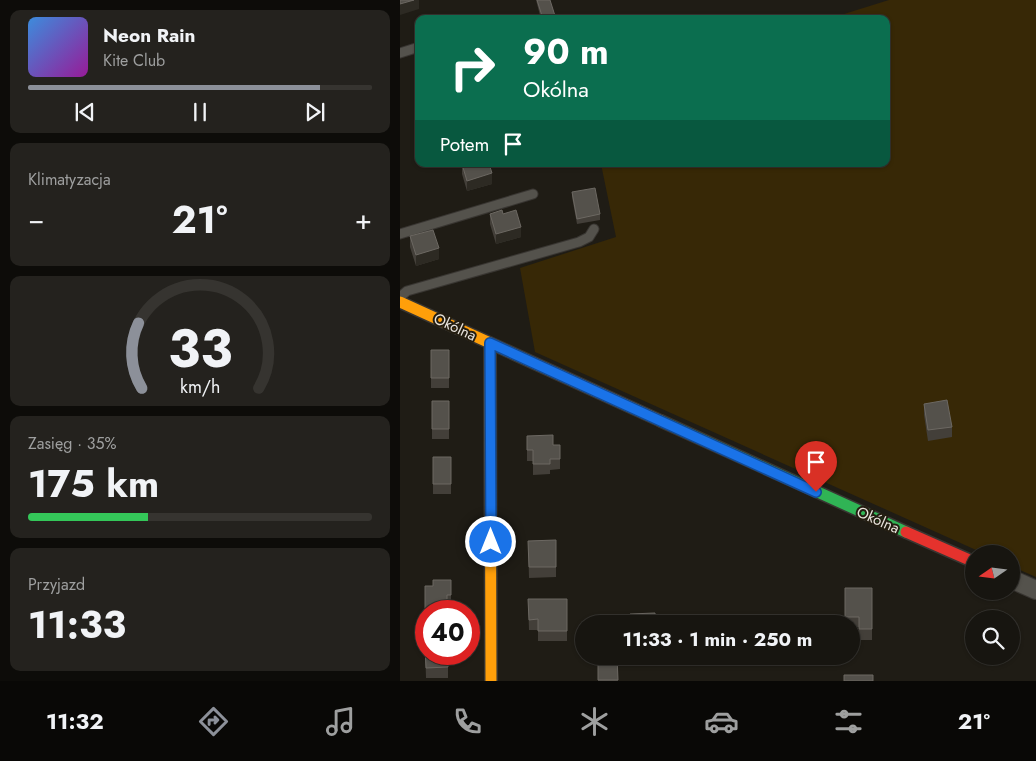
<!DOCTYPE html>
<html lang="pl">
<meta charset="utf-8">
<style>
body{margin:0;font-family:Jost,sans-serif;background:#24221e;color:#f1f3f6;height:100vh;display:flex;flex-direction:column;font-size:19px;white-space:nowrap}
*{box-sizing:border-box;margin:0}
p{font-size:16px;color:#9e9f9f}
.icon{flex:none;width:28px;height:28px;fill:none;stroke:currentColor;stroke-width:2;stroke-linecap:round;stroke-linejoin:round}
.map{position:relative;flex:1;overflow:hidden}
.drawer{display:flex;flex-direction:column;gap:10px;padding:10px;background:#0d0c09;width:400px}
.drawer>*{flex:none}
.hud{position:absolute;left:15px;top:15px;width:475px;height:152px;border-radius:10px;box-shadow:0 1px 4px #0004,0 0 0 1px #363430;background:#0b6e4f;color:#fff;overflow:hidden}
.needle{width:32px;rotate:256deg}
.controls{position:absolute;left:565px;top:545px;display:grid;gap:10px}
.controls a{display:grid;place-items:center;width:55px;height:55px;border-radius:50%;background:#171510;box-shadow:0 1px 4px #0004,0 0 0 1px #363430;font-size:25px}
.speed{position:absolute;left:15px;top:600px;display:flex;gap:10px;font-size:25px;font-weight:700;text-align:center}
.speed>*{display:grid;place-content:center;width:65px;height:65px;border-radius:50%;background:#171510;box-shadow:0 1px 4px #0004,0 0 0 1px #363430;line-height:1}
.speed .limit{border:8px solid #d22;background:#fff;color:#111}
.pin{position:absolute;display:grid;place-items:center;width:42px;height:42px;color:#fff;margin:-51px -21px;border-radius:50% 50% 50% 0;rotate:-45deg;box-shadow:0 0 5px #0007}
.pin .icon{rotate:45deg}
.me{position:absolute;width:55px;margin:-28px;rotate:0deg;stroke-linejoin:round;filter:drop-shadow(0 0 4px #0008)}
.turn{display:flex;align-items:center;gap:18px;height:105px;padding:0 25px;font-size:22px}
.turn .icon{width:65px;height:65px;stroke-width:2.5}
.turn b{display:block;font-size:35px;line-height:42px}
.then{display:flex;align-items:center;height:48px;padding:0 25px;background:#0003;gap:10px;font-size:19px}
.big{font-size:38px;font-weight:700;line-height:1.1}
.drawer .tile{flex:1;display:flex;flex-direction:column;justify-content:center;gap:8px;min-width:0;padding:0 18px;border-radius:10px;background:#24221e}
.drawer .dial{align-items:center;gap:0}
.dial svg{height:130px;overflow:visible;fill:none;stroke:#363430;stroke-width:7;stroke-linecap:round;text-anchor:middle}
.dial text{fill:#f1f3f6;stroke:none}
.song{display:flex;align-items:center;gap:15px}
.cover{width:60px;height:60px;border-radius:8px;background:linear-gradient(135deg,hsl(210 70% 55%),hsl(300 70% 35%))}
.played{height:5px;border-radius:2px;background:linear-gradient(90deg,#8c9099 85%,#363430 85%)}
.keys{display:flex;justify-content:space-around;direction:ltr}
.heat{display:flex;justify-content:space-between;align-items:center;font-size:28px;direction:ltr}
.charge{height:8px;border-radius:4px;background:linear-gradient(90deg,#34c759 35%,#363430 0)}
.trip{position:absolute;left:175px;top:615px;width:285px;height:50px;border-radius:25px;background:#171510;box-shadow:0 1px 4px #0004,0 0 0 1px #363430;font-weight:700;line-height:50px;text-align:center}
.menu{display:flex;height:80px;justify-content:space-around;align-items:center;background:#090806;color:#9e9f9f}
.menu .icon{width:35px;height:35px}
.menu .active{color:#8c9099}
.menu b{font-size:22px;color:#f1f3f6}
main{display:flex;flex:1;min-height:0}
.map>svg:first-child{display:block}
.grass{fill:#372806}
.lines{fill:none;stroke-linecap:round;stroke-linejoin:round}
.lane-casing{stroke:#393632;stroke-width:11}
.street-casing{stroke:#393632;stroke-width:20}
.fast-casing{stroke:#393632;stroke-width:14}
.slow-casing{stroke:#393632;stroke-width:14}
.jam-casing{stroke:#393632;stroke-width:14}
.lane{stroke:#54524c;stroke-width:9}
.street{stroke:#54524c;stroke-width:18}
.fast{stroke:#30b455;stroke-width:11}
.slow{stroke:#ff9f0a;stroke-width:11}
.jam{stroke:#e5322d;stroke-width:11}
.wall{fill:#433f39}
.shaded-wall{fill:#2d2a23}
.building{fill:#54514b;stroke:#6c6862}
.route-casing{stroke:#114b97;stroke-width:12}
.route{stroke:#1a73e8;stroke-width:9}
.labels{text-anchor:middle;dominant-baseline:central;stroke-width:4;stroke-linejoin:round;paint-order:stroke}
.street-label{font-size:15px;fill:#e9e4dd;stroke:#231d11}
</style>
<main>
<section class="drawer">
<div class="tile">
<div class="song"><i class="cover"></i><div><b>Neon Rain</b><p>Kite Club</p></div></div>
<div class="played"></div>
<div class="keys"><svg class="icon" aria-label="previous" viewBox="0 0 24 24"><path d="M18 5L8 12l10 7zM5 5v14"/></svg><svg class="icon" aria-label="pause" viewBox="0 0 24 24"><path d="M8 5v14M16 5v14"/></svg><svg class="icon" aria-label="next" viewBox="0 0 24 24"><path d="M6 5l10 7-10 7zM19 5v14"/></svg></div>
</div>
<div class="tile"><p>Klimatyzacja</p>
<div class="heat"><a>−</a><b class="big">21°</b><a>+</a></div>
</div>
<div class="tile dial"><svg viewBox="0 0 100 80">
<path d="M14 69A42 42 0 1 1 86 69"/>
<path d="M14 69A42 42 0 0 1 12 29" stroke="#8c9099"/>
<text x="50" y="56" font-size="32" font-weight="700">33</text>
<text x="50" y="72" font-size="11">km/h</text>
</svg></div>
<div class="tile"><p>Zasięg · 35%</p><b class="big">175 km</b><div class="charge"></div></div>
<div class="tile"><p>Przyjazd</p><b class="big">11:33</b></div>
</section>
<div class="map">
<svg width="636" height="681" viewBox="0 0 636 681">
<rect width="100%" height="100%" fill="#1f1c15"/>
<path class="grass" d="M489 0H636V577L611 566V554H585L135 352 120 268 216 237 201 164H486V19H428Z"/>
<g class="lines">
<g class="lane-casing">
<path id="lane" d="M0 53 19 47
M0 234 133 194
M0 297 7 291 179 242 189 237 194 229"/>
</g>
<g class="street-casing">
<path id="street" d="M611 579 636 590"/>
</g>
<g class="fast-casing">
<path id="fast" d="M261 421 506 532"/>
</g>
<g class="slow-casing">
<path id="slow" d="M0 302 261 421
M90 343 91 681"/>
</g>
<g class="jam-casing">
<path id="jam" d="M506 532 574 562"/>
</g>
<use href="#lane" class="lane"/>
<use href="#street" class="street"/>
<use href="#fast" class="fast"/>
<use href="#slow" class="slow"/>
<use href="#jam" class="jam"/>
</g>
<path class="wall" d="M136 0H150L156 19H141Z
M62 164 92 184 67 191 62 174Z
M172 192 200 214V220L177 224 172 197Z
M90 214H103L121 237 96 244 90 224Z
M10 236 39 259 16 266 10 247Z
M31 350H49V388H31Z
M32 401H49V439H32Z
M524 404 552 427V437L528 441 524 415Z
M127 436 153 445H160V469L150 470V474L133 475V461H127Z
M33 457H51V494H33Z
M156 540V577L129 578 128 541Z
M51 580V605H47V611H26V618H25V586H33Z
M445 588H472V640H459V627H451V624H445Z
M128 599H167V641H138V630H129Z
M25 647 52 654V665H48V678H26Z
M198 656H217L218 681H198Z"/>
<path class="shaded-wall" d="M14 0H19V9L0 15V4Z
M92 173V184L67 191V181Z
M121 227V237L96 244V234Z
M39 248V259L16 266V255Z"/>
<path class="building" d="M0 0H14L0 4Z
M137 0H150L156 19H143Z
M62 164H89L92 173 67 181Z
M195 188 200 214 177 219 172 192Z
M102 210 103 214 116 210 121 227 96 234 90 214Z
M33 230 39 248 16 255 10 236Z
M31 350H49V378H31Z
M547 400 552 427 528 430 524 404Z
M32 401H49V429H32Z
M153 435V445H160V459H150V464H133V450H127V436Z
M33 457H51V484H33Z
M156 540V567H129L128 541Z
M33 580H51V595H47V607L25 608V586H33Z
M445 588H472V629H459V617H445Z
M128 599H167V631H138V619L129 620Z
M255 613 256 624H231L230 614Z
M25 647H26V654H52V655H47L48 667 26 668Z
M198 656H217L218 680H198Z
M444 675H473V681H444Z"/>
<g class="lines">
<g class="route-casing">
<path id="route" d="M91 542 90 343 416 492"/>
</g>
<use href="#route" class="route"/>
</g>
<g class="labels">
<g class="street-label">
<text transform="translate(55 327) rotate(25)">Okólna</text>
<text transform="translate(478 520) rotate(24)">Okólna</text>
</g>
</g>
</svg>
<div class="controls">
<a><svg class="needle" viewBox="-14 -14 28 28"><path d="M0-13l5 13h-10z" fill="#e53935"/><path d="M0 13l5-13h-10z" fill="#9e9f9f"/></svg></a>
<a><svg class="icon" aria-label="search" viewBox="0 0 24 24"><circle cx="10" cy="10" r="6"/><path d="M15 15l6 6"/></svg></a>
</div>
<div class="speed"><div class="limit">40</div></div>
<div class="pin" style="left:416px;top:492px;background:#d93025"><svg class="icon" aria-label="arrive" viewBox="0 0 24 24"><path d="M6 21V4h12l-3 4 3 4H6"/></svg></div>
<svg class="me" style="left:91px;top:542px" viewBox="-20 -20 40 40"><circle r="17" fill="#1a73e8" stroke="#fff" stroke-width="3"/><path d="M0-11L8 9 0 5-8 9z" fill="#fff"/></svg>
<div class="trip">11:33 · 1 min · 250 m</div>
<div class="hud">
<div class="turn"><svg class="icon" aria-label="right" viewBox="0 0 24 24"><path d="M7 20v-9h11M14 6l5 5-5 5"/></svg><div><b>90 m</b>Okólna</div></div>
<div class="then">Potem<svg class="icon" aria-label="arrive" viewBox="0 0 24 24"><path d="M6 21V4h12l-3 4 3 4H6"/></svg></div>
</div>
</div>
</main>
<nav class="menu">
<b>11:32</b>
<svg class="icon active" aria-label="directions" viewBox="0 0 24 24"><path d="M12 3l9 9-9 9-9-9zM9 14v-3h6M13 9l2 2-2 2"/></svg>
<svg class="icon" aria-label="music" viewBox="0 0 24 24"><path d="M9 18V5l10-2v13"/><circle cx="6" cy="18" r="3"/><circle cx="16" cy="16" r="3"/></svg>
<svg class="icon" aria-label="phone" viewBox="0 0 24 24"><path d="M5 4h4l2 5-3 2q2 4 5 5l2-3 5 2v4C11 20 4 13 5 4z"/></svg>
<svg class="icon" aria-label="climate" viewBox="0 0 24 24"><path d="M12 3v18M4 7l16 10M4 17L20 7"/></svg>
<svg class="icon" aria-label="car" viewBox="0 0 24 24"><path d="M5 17H2v-5l4-1 3-4h7l3 4 3 1v5h-3M9 17h6M6 11h13"/><circle cx="7" cy="17" r="2"/><circle cx="17" cy="17" r="2"/></svg>
<svg class="icon" aria-label="filters" viewBox="0 0 24 24"><path d="M4 7h16M4 17h16"/><circle cx="9" cy="7" r="2"/><circle cx="15" cy="17" r="2"/></svg>
<b>21°</b>
</nav>
